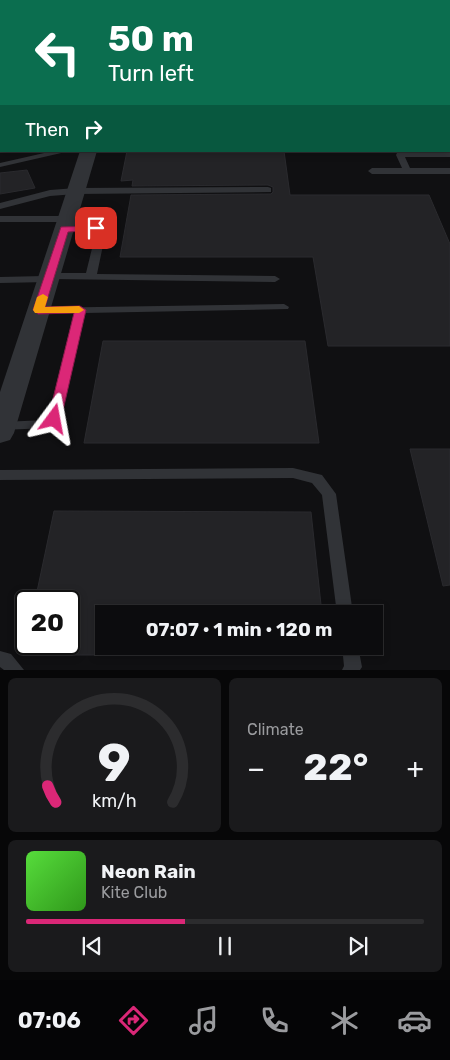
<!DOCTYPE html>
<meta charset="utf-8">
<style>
body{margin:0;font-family:Rubik,sans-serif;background:#1a1a1c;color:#f1f3f6;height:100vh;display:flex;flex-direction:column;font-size:19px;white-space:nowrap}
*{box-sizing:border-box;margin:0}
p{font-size:16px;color:#9a9b9e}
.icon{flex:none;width:28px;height:28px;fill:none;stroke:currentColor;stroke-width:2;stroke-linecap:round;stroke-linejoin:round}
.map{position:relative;height:670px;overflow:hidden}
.sheet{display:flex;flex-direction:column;gap:8px;padding:8px;background:#070708;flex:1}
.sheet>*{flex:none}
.hud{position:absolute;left:0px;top:0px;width:450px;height:152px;box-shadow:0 2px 8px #0003,0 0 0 1px #2c2c2e;background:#0b6e4f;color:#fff;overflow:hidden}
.speed{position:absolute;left:15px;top:590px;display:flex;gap:10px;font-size:25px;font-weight:700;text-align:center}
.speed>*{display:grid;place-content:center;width:65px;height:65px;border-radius:50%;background:#0c0c0e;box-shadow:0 2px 8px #0003,0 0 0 1px #2c2c2e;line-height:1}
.speed .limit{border:2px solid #111;border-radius:8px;background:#fff;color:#111}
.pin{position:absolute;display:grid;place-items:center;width:42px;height:42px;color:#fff;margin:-21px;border-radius:10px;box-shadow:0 2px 8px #0006}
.me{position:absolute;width:55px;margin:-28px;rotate:13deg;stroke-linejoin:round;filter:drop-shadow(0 0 4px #0008)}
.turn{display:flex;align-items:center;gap:18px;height:105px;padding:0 25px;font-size:22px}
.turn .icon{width:65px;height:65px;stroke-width:2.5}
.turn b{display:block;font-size:35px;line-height:42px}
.then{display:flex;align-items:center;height:48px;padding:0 25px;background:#0003;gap:10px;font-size:19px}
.big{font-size:38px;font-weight:700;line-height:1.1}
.sheet .tile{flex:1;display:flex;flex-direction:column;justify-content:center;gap:8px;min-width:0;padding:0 18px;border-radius:8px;background:#1a1a1c}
.sheet .dial{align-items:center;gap:0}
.dial svg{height:130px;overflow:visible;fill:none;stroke:#2c2c2e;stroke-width:7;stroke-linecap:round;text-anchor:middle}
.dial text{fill:#f1f3f6;stroke:none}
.song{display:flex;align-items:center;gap:15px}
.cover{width:60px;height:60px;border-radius:8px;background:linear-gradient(135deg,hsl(110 70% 55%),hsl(110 70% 35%))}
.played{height:5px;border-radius:2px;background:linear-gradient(90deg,#db2777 40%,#2c2c2e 40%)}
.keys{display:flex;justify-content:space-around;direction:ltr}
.heat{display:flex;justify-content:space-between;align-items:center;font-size:28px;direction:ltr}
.sheet .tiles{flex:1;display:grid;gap:8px;grid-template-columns:1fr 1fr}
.tile:last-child{grid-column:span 2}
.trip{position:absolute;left:95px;top:605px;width:288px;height:50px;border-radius:0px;background:#0c0c0e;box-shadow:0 2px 8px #0003,0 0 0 1px #2c2c2e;font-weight:700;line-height:50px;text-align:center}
.dock{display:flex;height:80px;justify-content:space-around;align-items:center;background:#050506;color:#9a9b9e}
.dock .icon{width:35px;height:35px}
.dock .active{color:#db2777}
.dock b{font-size:22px;color:#f1f3f6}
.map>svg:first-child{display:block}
.built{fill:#1c1c1f}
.building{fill:#232326;stroke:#2a2a2e}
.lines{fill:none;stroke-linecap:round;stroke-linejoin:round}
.service{fill:#313337;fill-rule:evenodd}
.minor{fill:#313337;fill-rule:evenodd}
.route{fill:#db2777;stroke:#8e194d}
.slow{fill:#f59e0b}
</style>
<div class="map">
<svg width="450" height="670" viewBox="0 0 450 670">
<rect width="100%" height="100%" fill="#101012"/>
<path class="built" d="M81 0H450V57L449 1H73Z"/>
<path class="building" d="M127 151H284L290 195H429L450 244V346H328L313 257H120L131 195 271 194 273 192V187L268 185 132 186 133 180 121 181Z
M27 170 35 188 0 194V173Z
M103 341H305L319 443H84Z
M410 449H450V585L443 586Z
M54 511 311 512 322 614H104V646H326L327 655H69V601H35Z"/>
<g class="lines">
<path class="service" d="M331 0H344L345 1H333Z
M449 14H450V18H449Z
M449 57H450V61H449Z
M0 65H1V70H0Z
M449 69H450V73H449Z
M0 100H1V104H0Z
M53 151H70L0 167V163Z
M397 153H450V157H405L410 168H450V174H372L368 171 372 168H402L396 155Z
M268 187 271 188V192L76 194 50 196 0 209V203L50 190 76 188Z
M0 216H67L72 219 67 222H0Z
M96 225 106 231 97 274 275 276 280 279 275 282 53 279 48 282 0 283V277L44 276 49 273H86L96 232H64L59 229 64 226Z
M284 304 289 307 288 309 85 313 59 422 55 427 50 428 0 430V422H2L46 420 48 418 74 313H39L35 312 34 310 35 308Z
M293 468 322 475 336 494 353 614H337L322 495 312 483 293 478 0 480V470Z
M342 646H358L362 667 360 670H342L344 666Z
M0 651 11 654 24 670H4L0 667Z"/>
<path class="minor" d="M0 75H1V83H0Z
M449 75H450V85H449Z
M80 151H97L14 433 10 440 0 443V392Z"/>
</g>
<path class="route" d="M96 226 101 228 100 230 68 232 45 307 80 306 86 310 61 419 54 424 48 419 74 313 38 314 33 310 61 227Z"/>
<path class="slow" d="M43 294 48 297 45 307 79 306 84 310 79 313H35L33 310 37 297Z"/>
</svg>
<div class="speed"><div class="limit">20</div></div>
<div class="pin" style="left:96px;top:228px;background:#d93025"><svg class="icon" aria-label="arrive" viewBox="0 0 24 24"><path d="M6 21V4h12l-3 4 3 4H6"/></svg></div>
<svg class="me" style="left:54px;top:419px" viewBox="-20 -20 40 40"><path d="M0-17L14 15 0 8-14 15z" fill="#db2777" stroke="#fff" stroke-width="4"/></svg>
<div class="trip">07:07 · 1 min · 120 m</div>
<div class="hud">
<div class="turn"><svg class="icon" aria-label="left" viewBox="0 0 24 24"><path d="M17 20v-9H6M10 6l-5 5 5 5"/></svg><div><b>50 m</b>Turn left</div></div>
<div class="then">Then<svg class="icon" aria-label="right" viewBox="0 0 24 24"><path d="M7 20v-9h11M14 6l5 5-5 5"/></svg></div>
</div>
</div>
<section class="sheet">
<div class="tiles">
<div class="tile dial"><svg viewBox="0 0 100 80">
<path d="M14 69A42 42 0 1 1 86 69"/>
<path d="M14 69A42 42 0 0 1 9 59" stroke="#db2777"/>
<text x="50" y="56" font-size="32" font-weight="700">9</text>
<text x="50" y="72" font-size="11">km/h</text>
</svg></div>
<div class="tile"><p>Climate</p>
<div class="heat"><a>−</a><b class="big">22°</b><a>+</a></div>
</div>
<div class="tile">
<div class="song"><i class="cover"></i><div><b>Neon Rain</b><p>Kite Club</p></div></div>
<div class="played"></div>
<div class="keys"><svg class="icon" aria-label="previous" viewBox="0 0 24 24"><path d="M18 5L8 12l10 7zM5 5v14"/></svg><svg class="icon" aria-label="pause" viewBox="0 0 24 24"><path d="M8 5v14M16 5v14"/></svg><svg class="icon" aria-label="next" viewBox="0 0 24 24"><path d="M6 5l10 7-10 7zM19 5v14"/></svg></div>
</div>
</div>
</section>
<nav class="dock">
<b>07:06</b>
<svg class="icon active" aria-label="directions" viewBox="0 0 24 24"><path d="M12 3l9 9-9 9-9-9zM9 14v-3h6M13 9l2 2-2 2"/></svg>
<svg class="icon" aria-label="music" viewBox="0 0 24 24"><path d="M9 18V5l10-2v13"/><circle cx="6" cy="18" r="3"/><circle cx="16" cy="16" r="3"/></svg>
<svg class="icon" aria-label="phone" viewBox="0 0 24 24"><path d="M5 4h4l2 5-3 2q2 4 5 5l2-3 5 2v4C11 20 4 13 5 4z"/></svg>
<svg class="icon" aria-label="climate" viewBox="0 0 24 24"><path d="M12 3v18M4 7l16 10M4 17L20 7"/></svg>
<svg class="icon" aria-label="car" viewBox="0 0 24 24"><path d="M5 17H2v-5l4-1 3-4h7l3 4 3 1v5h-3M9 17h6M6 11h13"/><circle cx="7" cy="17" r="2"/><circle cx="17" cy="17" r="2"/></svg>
</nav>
